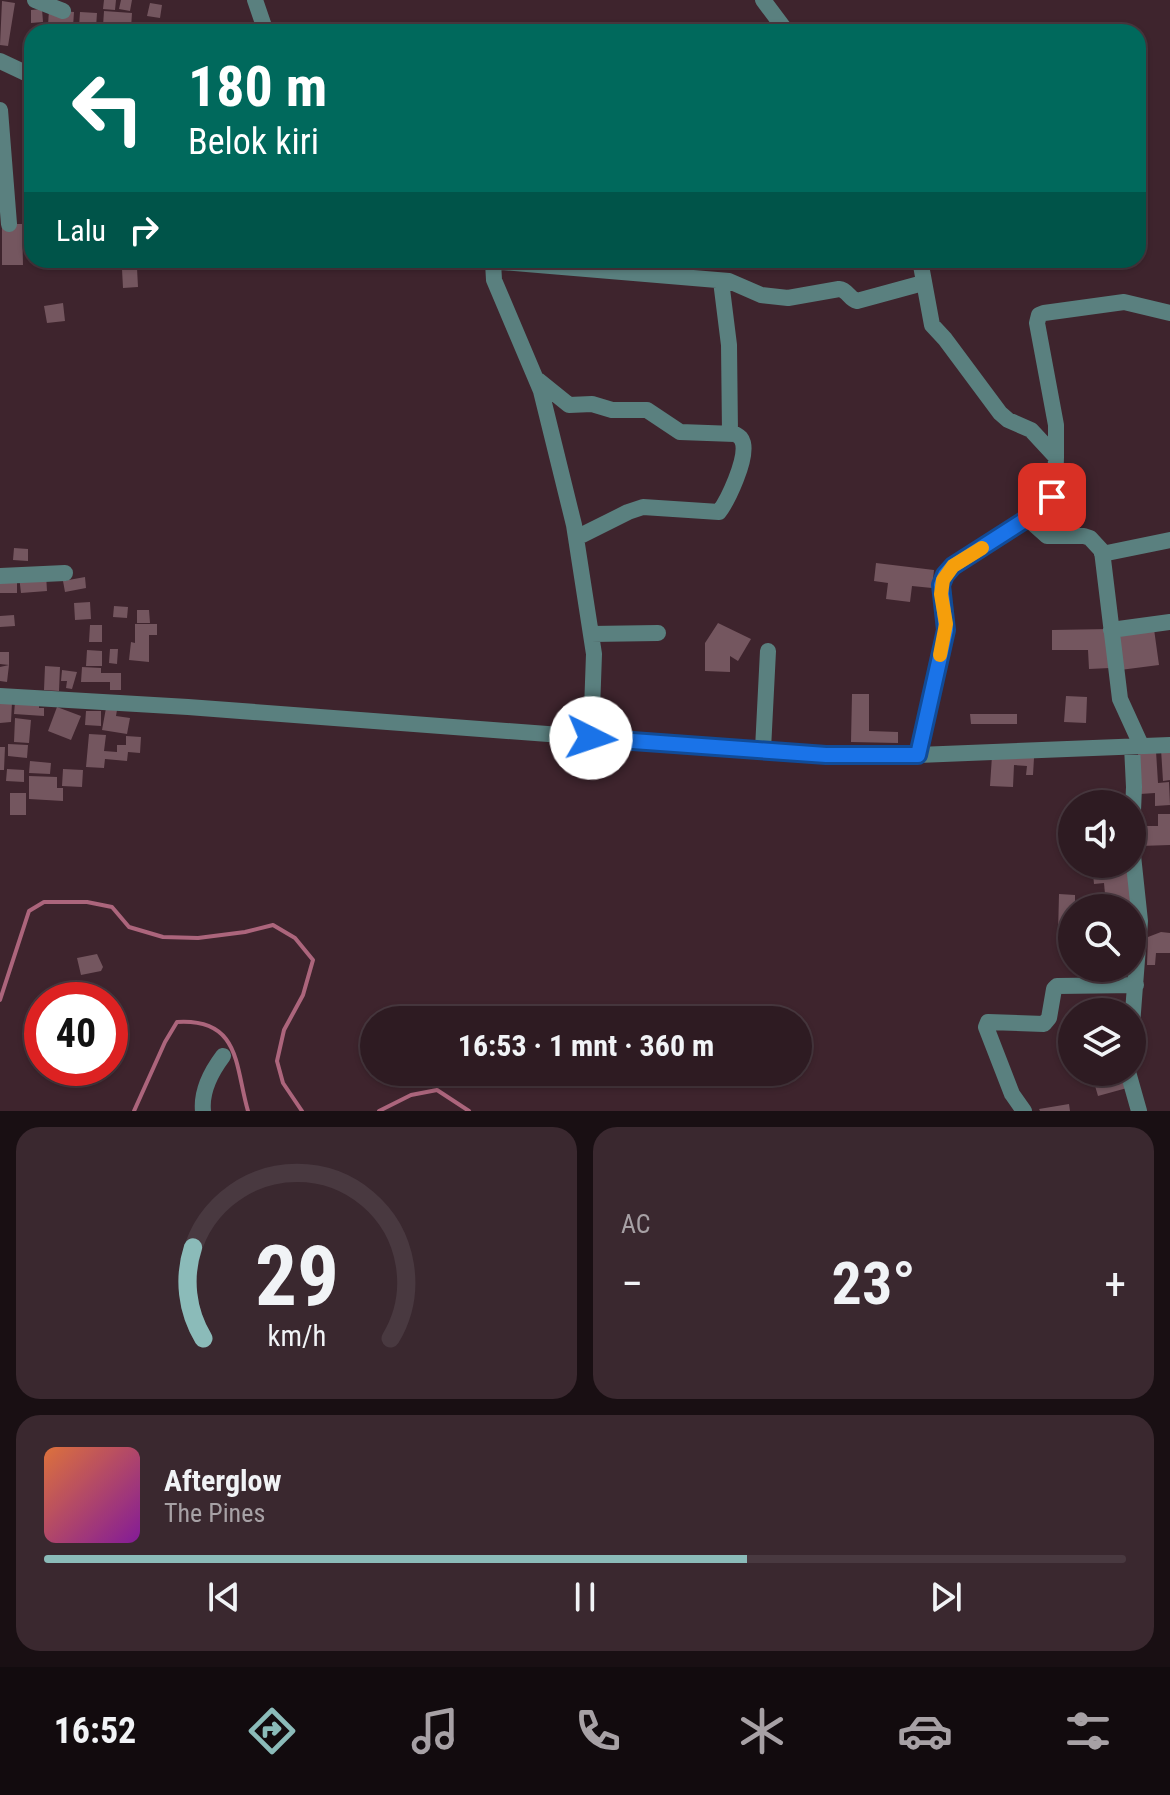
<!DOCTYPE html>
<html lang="id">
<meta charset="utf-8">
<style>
body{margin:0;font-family:"Roboto Condensed",sans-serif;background:#3a282f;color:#f1f3f6;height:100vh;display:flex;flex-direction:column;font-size:30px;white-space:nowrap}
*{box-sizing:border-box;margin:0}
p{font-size:26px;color:#a7a1a5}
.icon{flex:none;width:44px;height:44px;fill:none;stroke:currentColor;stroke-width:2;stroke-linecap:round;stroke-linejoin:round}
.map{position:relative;height:1111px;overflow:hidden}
.sheet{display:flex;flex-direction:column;gap:16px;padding:16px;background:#190f13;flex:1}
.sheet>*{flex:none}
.top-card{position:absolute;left:24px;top:24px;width:1122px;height:244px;border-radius:24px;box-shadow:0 2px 6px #0004,0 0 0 2px #493940;background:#00695c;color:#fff;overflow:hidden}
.tools{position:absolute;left:1058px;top:790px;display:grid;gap:16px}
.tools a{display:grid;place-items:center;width:88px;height:88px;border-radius:50%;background:#2e1b22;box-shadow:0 2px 6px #0004,0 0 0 2px #493940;font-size:40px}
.speed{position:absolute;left:24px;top:982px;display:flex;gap:16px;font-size:40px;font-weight:700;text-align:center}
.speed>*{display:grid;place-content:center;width:104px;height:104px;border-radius:50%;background:#2e1b22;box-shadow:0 2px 6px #0004,0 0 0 2px #493940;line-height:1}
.speed .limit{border:12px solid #d22;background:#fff;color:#111}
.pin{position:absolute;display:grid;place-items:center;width:68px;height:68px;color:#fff;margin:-34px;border-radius:16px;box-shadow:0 4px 12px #0006}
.me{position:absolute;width:88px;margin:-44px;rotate:94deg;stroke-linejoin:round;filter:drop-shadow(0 0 6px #0008)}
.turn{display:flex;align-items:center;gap:28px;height:168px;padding:0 32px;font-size:36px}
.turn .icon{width:104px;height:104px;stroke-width:2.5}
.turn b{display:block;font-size:56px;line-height:68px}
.then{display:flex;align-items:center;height:76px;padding:0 32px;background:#0003;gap:16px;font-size:30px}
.big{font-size:60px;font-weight:700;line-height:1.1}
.sheet .tile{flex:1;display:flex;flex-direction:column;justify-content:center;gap:12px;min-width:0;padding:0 28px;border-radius:24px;background:#3a282f}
.sheet .dial{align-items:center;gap:0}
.dial svg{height:208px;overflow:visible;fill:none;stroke:#493940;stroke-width:7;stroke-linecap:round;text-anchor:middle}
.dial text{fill:#f1f3f6;stroke:none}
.song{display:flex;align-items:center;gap:24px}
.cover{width:96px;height:96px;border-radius:12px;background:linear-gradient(135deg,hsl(20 70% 55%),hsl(290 70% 35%))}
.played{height:8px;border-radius:4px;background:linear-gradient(90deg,#8bbbb9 65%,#493940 65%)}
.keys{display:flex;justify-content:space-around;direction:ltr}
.heat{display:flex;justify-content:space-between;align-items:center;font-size:44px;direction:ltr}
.sheet .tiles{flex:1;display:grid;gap:16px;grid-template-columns:1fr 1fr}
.tile:last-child{grid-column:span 2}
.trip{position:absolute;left:360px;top:1006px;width:452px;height:80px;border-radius:40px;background:#2e1b22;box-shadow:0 2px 6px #0004,0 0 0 2px #493940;font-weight:700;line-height:80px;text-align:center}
.dock{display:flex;height:128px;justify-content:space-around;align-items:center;background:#120b0e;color:#a7a1a5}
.dock .icon{width:56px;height:56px}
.dock .current{color:#8bbbb9}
.dock b{font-size:36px;color:#f1f3f6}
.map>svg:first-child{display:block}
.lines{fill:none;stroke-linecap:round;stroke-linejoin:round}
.stream{stroke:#ac657c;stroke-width:4}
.building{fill:#74565f}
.minor{stroke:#5a807f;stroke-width:16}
.route-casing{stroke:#114b97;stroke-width:20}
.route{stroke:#1a73e8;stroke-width:14}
.slow{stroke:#f59e0b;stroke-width:14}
</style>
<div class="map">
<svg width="1170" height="1111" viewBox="0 0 1170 1111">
<rect width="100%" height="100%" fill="#3e242d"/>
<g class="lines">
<path class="stream" d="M0 1000 29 911 44 902H87L112 907 129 927 163 937 198 938 245 932 273 925 295 938 313 960 303 995 284 1030 277 1061 283 1083 302 1111
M134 1111 165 1042 177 1022C241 1018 235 1067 248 1111
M379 1111 411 1095 437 1090 469 1111"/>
</g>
<path class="building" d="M104 0H116L115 10 103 9Z
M121 0H132L130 11 119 9Z
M2 1 15 3 8 46 0 45Z
M150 3 162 5 160 18 147 16Z
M42 9 43 22 31 23V10Z
M49 10 74 12 73 27 48 25Z
M104 11 132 13 131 28 103 26Z
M80 12 97 13 96 28 79 27Z
M105 28 128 29V32H105Z
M2 224H22L23 265H2Z
M137 268 138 287 123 288 122 269Z
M63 303 65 321 47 323 44 306Z
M14 548 28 549V561L13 560Z
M876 563 934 570 932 588 912 586 910 602 886 599 888 583 874 581Z
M46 574 47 591 21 593 19 576Z
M85 577 86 588 65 592 63 581Z
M0 579H17V593H0Z
M90 602 91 619 75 620 74 603Z
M114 606 128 607 127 618 113 617Z
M137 610H149L150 623H137Z
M14 615 15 626 0 627V616Z
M718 623 751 639 738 661 730 656V672L705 671V643Z
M135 624H157V635H149V662L129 660 131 642 135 643Z
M90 625H102V642H89Z
M1109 629 1110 668 1089 669 1088 650H1052V630Z
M1154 629 1159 665 1120 670 1116 634Z
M110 649H118L117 664 109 663Z
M87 650 102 651V666H86Z
M0 652H9V665L0 664Z
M9 665 7 682 0 681V667Z
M45 666 60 667 59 691 44 690Z
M82 667 101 668V673H121V690H110V682H81Z
M62 670 77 672 72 689 66 688 67 681H61Z
M852 694H869V731L898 732V743L851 742Z
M1066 696 1087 697 1086 723 1064 722Z
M0 701 12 702 11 722 0 723Z
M15 702 39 704V708H44V716L14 714Z
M57 707 81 716 71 740 48 731Z
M106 708 117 710 116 716 130 718 127 734 102 730Z
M86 711H101V726L85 725Z
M970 714H1017V724H971Z
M15 718 31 720 29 743 14 742Z
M89 734 106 735 104 751 117 752V745H126V736L141 737 140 753 128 752 127 761 105 759 104 768 86 767Z
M8 744 28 745 27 758 8 756Z
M0 747H5L4 770H0Z
M1161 749H1170V780L1163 781Z
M1156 751 1158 783 1169 782 1170 805 1155 806V793L1140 794 1138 752Z
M992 756 1034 758 1033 775H1026L1027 766 1014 765 1013 787 990 786Z
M30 761 51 763 50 774 29 773Z
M7 769 24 770V782L6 781Z
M63 769 83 770 82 787 62 786Z
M29 776 57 777V788H63V801L29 799Z
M1110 790V804H1089V791Z
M10 793H26V815H10Z
M1158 814H1170V845L1140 846V826H1158Z
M1092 864H1127L1132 908H1119L1118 903 1106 905 1104 883 1094 884Z
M1059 894 1075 895V908H1072V941L1058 934Z
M1161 932 1170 933V953H1156L1155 965H1147L1148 937Z
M97 954 103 967 101 971 81 975 77 958Z
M1117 1072H1122L1127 1088 1098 1096 1093 1079Z
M1069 1104 1070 1111H1040L1039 1109Z"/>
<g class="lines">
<path class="minor" d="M35 0 63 11
M255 0 266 32
M763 0 787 32
M0 61 32 76
M0 110 9 224
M477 260 729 281 761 295 788 298 839 289C848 290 849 299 857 301L923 283
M493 262 494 280 541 391 574 525 594 654 591 738
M721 281 729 345 730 433
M538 380 569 405 592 404 612 410H647L680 432 735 434C740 437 741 437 743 443 747 460 728 500 719 512L643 507 628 512 576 538
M1056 457V425L1037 323 1039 315 1044 313 1124 302 1170 313
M1028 519 1047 536H1084L1090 538 1102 551 1120 699 1141 745
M1102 554 1170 540
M0 576 65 573
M1111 630 1170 622
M591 634 658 633
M0 696 188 707 826 755H918L1170 745
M1132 746 1134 787 1132 835
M763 749 768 651
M918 755 946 630 941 594 943 580 953 566 1028 519 1048 504 1055 487 1056 457 1031 430 1008 420 1000 413 945 339 932 325 920 260
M1132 846 1140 921 1132 1025
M1128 1072 1139 1111
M203 1111C201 1091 211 1072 223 1056
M1024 1111 1012 1094 986 1027 988 1022 1044 1024 1049 1018 1054 989 1057 986 1136 985"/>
</g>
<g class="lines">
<g class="route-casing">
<path id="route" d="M591 738 826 755H918L946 630 941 585 945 575 953 566 1042 509 1052 497"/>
</g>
<use href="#route" class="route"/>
<path class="slow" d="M940 655 946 624 941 594 943 580 953 566 982 548"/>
</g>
</svg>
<div class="tools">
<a><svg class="icon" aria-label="sound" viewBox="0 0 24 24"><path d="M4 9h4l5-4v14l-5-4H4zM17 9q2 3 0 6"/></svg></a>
<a><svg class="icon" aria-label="search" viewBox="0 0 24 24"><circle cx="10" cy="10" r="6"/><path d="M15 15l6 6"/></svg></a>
<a><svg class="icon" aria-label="layers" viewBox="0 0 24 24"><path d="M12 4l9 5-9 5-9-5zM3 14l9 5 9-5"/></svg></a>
</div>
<div class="speed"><div class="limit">40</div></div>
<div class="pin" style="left:1052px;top:497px;background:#d93025"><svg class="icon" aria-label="arrive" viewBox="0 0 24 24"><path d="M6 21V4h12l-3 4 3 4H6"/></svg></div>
<svg class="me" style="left:591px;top:738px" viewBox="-20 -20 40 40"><circle r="19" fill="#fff"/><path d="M0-13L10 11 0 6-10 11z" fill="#1a73e8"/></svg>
<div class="trip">16:53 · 1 mnt · 360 m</div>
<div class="top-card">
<div class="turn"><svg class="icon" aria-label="left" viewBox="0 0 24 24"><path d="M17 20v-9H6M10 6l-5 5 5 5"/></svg><div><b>180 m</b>Belok kiri</div></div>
<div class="then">Lalu<svg class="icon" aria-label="right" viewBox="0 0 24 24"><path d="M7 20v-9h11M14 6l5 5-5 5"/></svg></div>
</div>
</div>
<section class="sheet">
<div class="tiles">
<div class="tile dial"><svg viewBox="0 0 100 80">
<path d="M14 69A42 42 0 1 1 86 69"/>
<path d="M14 69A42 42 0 0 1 10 34" stroke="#8bbbb9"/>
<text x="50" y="56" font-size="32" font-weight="700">29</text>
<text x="50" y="72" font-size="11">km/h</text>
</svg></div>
<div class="tile"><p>AC</p>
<div class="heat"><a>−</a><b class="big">23°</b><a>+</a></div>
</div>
<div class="tile">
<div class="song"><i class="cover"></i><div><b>Afterglow</b><p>The Pines</p></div></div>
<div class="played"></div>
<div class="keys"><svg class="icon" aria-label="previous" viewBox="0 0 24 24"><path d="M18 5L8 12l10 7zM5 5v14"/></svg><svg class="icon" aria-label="pause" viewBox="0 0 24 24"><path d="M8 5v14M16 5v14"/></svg><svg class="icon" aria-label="next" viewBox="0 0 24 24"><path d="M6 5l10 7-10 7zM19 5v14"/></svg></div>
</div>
</div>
</section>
<nav class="dock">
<b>16:52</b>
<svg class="icon current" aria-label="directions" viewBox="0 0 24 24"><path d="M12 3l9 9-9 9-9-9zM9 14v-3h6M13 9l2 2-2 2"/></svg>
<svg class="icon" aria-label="music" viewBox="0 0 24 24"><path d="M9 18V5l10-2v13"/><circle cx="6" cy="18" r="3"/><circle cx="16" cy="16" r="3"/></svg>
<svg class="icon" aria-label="phone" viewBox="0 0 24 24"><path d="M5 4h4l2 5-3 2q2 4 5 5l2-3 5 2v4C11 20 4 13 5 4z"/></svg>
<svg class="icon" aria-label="climate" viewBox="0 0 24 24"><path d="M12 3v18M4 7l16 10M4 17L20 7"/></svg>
<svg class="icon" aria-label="car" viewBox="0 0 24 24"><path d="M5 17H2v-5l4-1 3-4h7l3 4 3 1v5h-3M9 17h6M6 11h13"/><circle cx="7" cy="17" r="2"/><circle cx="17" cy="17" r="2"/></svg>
<svg class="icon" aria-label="filters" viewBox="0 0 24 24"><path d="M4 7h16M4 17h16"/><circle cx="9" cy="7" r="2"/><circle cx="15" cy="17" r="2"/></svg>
</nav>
